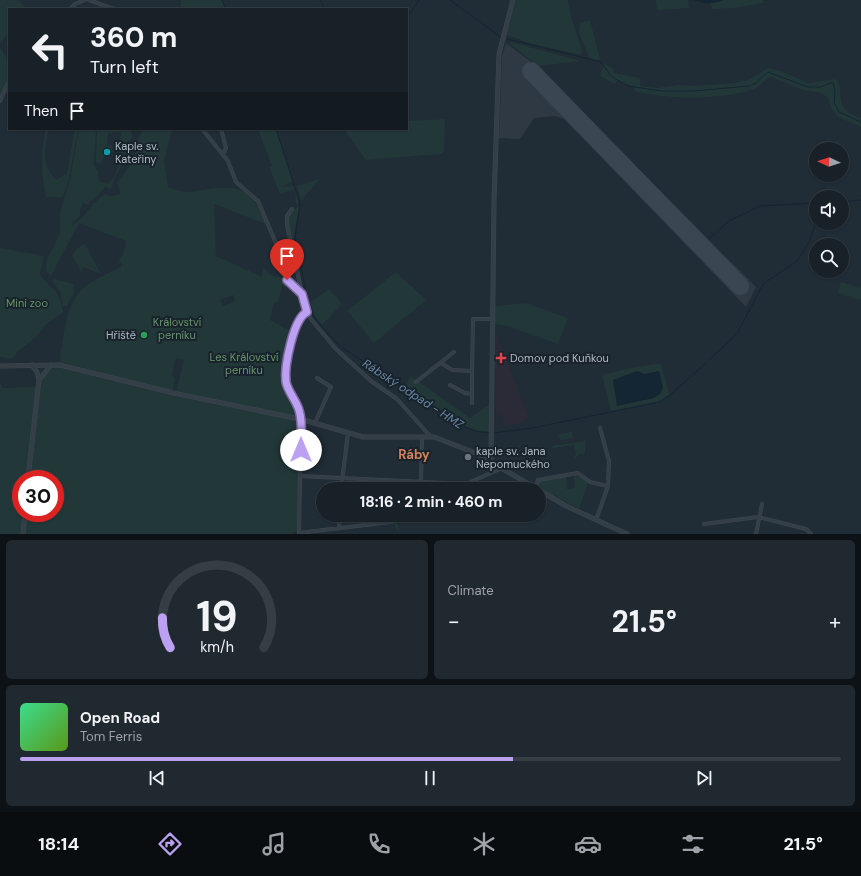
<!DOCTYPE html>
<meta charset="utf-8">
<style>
body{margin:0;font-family:"DM Sans",sans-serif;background:#212930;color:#f1f3f6;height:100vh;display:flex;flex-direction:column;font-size:15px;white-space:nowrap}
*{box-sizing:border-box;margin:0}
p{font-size:13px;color:#9fa3a8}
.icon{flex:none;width:22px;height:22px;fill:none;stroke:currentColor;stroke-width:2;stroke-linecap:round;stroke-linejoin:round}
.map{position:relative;height:534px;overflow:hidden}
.panel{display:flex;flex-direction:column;gap:6px;padding:6px;background:#0d1216;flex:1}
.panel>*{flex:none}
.top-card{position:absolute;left:8px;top:8px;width:400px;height:122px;border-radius:0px;box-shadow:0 1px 3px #0004,0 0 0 1px #363e45;background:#182128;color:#f1f3f6;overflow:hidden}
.needle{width:26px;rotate:273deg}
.fabs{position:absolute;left:809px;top:142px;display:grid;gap:8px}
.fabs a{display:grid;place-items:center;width:40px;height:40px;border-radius:50%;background:#182128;box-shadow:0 1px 3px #0004,0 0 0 1px #363e45;font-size:20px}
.speed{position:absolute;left:12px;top:470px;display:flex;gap:8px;font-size:20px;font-weight:700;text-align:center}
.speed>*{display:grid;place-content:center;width:52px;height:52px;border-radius:50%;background:#182128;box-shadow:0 1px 3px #0004,0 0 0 1px #363e45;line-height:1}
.speed .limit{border:6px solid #d22;background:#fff;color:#111}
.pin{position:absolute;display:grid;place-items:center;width:34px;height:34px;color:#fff;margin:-41px -17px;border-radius:50% 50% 50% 0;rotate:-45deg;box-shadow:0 0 4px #0007}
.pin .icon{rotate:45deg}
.me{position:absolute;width:44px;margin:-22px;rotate:0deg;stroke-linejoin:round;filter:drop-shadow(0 0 3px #0008)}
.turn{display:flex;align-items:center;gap:14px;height:84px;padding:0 16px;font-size:18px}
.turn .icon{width:52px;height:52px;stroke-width:2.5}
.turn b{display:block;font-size:28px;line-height:34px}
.then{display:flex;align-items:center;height:38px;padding:0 16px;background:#0003;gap:8px;font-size:15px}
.big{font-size:30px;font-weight:700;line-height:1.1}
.panel .card{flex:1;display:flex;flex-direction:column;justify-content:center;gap:6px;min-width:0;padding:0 14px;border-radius:6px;background:#212930}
.panel .dial{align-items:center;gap:0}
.dial svg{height:104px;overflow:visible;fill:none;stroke:#363e45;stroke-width:7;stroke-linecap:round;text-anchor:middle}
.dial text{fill:#f1f3f6;stroke:none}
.song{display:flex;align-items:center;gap:12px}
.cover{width:48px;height:48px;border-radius:6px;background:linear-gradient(135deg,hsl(150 70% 55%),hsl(90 70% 35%))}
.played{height:4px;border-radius:2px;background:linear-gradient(90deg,#bca0f2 60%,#363e45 60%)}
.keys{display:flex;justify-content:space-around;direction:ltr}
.heat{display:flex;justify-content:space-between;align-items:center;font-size:22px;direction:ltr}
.panel .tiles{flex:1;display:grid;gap:6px;grid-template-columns:1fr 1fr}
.card:last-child{grid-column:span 2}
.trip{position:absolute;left:316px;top:482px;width:230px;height:40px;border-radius:20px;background:#182128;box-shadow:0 1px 3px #0004,0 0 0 1px #363e45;font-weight:700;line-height:40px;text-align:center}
.tab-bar{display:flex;height:64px;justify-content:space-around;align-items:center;background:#0a0d10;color:#9fa3a8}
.tab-bar .icon{width:28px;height:28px}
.tab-bar .selected{color:#bca0f2}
.tab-bar b{font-size:18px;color:#f1f3f6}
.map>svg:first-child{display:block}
.medical{fill:#2b2b38}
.airport{fill:#2e3944}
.green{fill:#223838;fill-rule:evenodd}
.water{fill:#142533}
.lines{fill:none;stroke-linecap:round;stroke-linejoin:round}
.stream{stroke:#142533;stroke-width:1}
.runway{stroke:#3a4752;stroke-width:18}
.minor-casing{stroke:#3d4751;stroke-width:4}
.tertiary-casing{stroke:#3d4751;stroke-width:5}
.minor{stroke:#333e47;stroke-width:3}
.tertiary{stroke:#333e47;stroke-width:4}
.route-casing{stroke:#7a689d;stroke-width:10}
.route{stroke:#bca0f2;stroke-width:7}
.culture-dot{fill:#0f9aa8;stroke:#19232b;stroke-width:1.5}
.leisure-dot{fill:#2e9e5b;stroke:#19232b;stroke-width:1.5}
.health-dot{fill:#e0444e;stroke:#19232b;stroke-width:1.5}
.worship-dot{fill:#6b7280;stroke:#19232b;stroke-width:1.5}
.labels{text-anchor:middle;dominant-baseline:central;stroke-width:4;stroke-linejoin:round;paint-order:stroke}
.poi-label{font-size:11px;fill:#aeb9c4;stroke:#19232b;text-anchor:start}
.park-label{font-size:11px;fill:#66946b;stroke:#19232b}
.water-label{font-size:12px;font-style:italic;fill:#6787a3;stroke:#19232b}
.quarter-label{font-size:13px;font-weight:bold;fill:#d1815b;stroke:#19232b}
</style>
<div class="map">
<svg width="861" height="534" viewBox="0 0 861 534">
<rect width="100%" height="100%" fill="#202c36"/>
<path class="medical" d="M496 333 528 416 523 423 504 426 502 414 496 415Z"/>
<path class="airport" d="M506 43 535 65 756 287 746 307 564 119 555 116 534 118 520 139 499 138 502 57Z"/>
<path class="green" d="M0 0H18L28 9H9V37L7 36 0 42Z
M181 0H221L226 9H181Z
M516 0H568L571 17 582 50 581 55 529 43 507 35Z
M656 0H688L689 8 657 10Z
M724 0H763L764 3 733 8 712 9 711 3Z
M590 20 600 60H594L589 57 579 33 580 23Z
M511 42 581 61 538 66 510 44Z
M0 48 6 57 7 61 9 60V79L0 98Z
M604 63 613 69 614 73 640 78V86L658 88 678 85 695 86 735 83 748 80 768 68 781 71 808 83 836 79C846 90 831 109 861 118V127L838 117 831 108 828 98 822 93 803 90 771 77C764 79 761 86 754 89 720 100 668 100 634 91L635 88 617 80 615 84 600 76Z
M445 119 444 151 441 154 366 160 344 129H407V121Z
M46 129H49C44 150 41 164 56 180L67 173 75 129H78L69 179 63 197H46C41 171 40 156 46 129Z
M79 129H96L94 165 98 172 99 181 108 184C117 176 119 164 121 152L114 151V146H121L120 137 122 134 119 132 108 133 107 145 112 146V151L107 150 99 166V163H96L97 129H134L131 131 132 137 126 144 123 162 114 179 111 189 105 187 94 200 90 201 89 205 83 203 80 209V215L71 225C80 223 88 210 93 204 95 202 102 197 105 194L109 196 119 195 120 192 117 182 133 162V157L138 148V140L143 129H172L164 161 168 187C174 189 180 191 186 192 193 192 201 190 208 189 243 184 253 192 266 224L214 204 216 256 262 277 263 267 270 275 284 278 288 286H282L278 302 274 303 270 320 292 332C289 348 280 370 284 386 287 397 299 406 298 417L176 391 184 360 176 358 172 374 175 380 172 391 61 362 60 357C64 336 65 307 81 290 92 279 109 274 122 266L121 262 118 263 124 252 126 241 79 223 51 276 46 271V262L60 234V212L70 180ZM233 295 235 301 223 306 220 300Z
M258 129H276L293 182 280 187 294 186V187L299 203 296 205 295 189 280 194 269 167 272 166Z
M319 179 301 201 297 186Z
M300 205 294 233V241C299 262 303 300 313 318 323 335 346 356 360 370 344 355 324 340 313 321 301 299 293 251 287 225L289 213Z
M85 244 101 274 83 267 81 272 72 255 78 248Z
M0 248 44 256 40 274C50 291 61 289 63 312L45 325 36 337 18 351 12 359 0 357Z
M396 272 426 300 374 343 347 311Z
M54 279 74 284V293L67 306H63L60 292 52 280Z
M841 282 861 288V300L838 293Z
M329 289 342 304 322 325 315 317 310 302Z
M526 303 568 318 558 344 507 326 494 324 495 306Z
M658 364H661L669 394 660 401 611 411 602 375 630 368ZM637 371 644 374 654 398 617 405 621 378Z
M58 367 173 396 299 421 298 531 292 534H25L27 513H55V479H30L42 376 49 370Z
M411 376 470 418 490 404 489 431H479L469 428 404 387Z
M0 383 3 388 36 387 27 479H21V513H23L21 534H0Z
M572 432 573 438 560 440 559 434Z
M585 441V453L580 454 573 460 576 454 574 445 553 448 552 446Z
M574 475 580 477 588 483 579 509 539 487V481L566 476 567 489 575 488Z
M403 518 440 520 397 523 400 534 394 524H389Z"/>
<path class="water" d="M693 0H724C714 4 703 4 693 0Z
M637 371 644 374 659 371 663 387 661 393 654 398 617 406 613 380Z"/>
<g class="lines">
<path class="stream" d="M222 0 226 9
M320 0 325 9
M450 0 501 37
M407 18 419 0
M504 38 601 62 611 76 619 81 629 86 661 91H693L750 86 756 83 768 72 808 87H821L830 83H833L835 90 834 103 839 112 861 122
M276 129 300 203 295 238 309 306 313 315 321 326 341 347 467 428 480 432 491 433
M842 202 861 200
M709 239 729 221 760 206 816 203
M709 360 737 334 763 284 797 261 810 241 816 221
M494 433 532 428 660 402 670 395 706 363"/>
<path class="runway" d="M531 71 740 286"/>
<g class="minor-casing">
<path id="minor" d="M89 0 114 9
M70 9 75 4 85 0
M0 101 9 81
M202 129 228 161 236 182 258 201 275 241 285 277 289 283 302 294
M221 129 226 148 223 154
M292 209 287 216V225L302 294 310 318 336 349 371 381 397 399 430 436
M307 312C293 319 284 367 286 381 288 396 299 406 301 422L299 533 390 522 406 517 439 518 442 515
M441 363 452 370 472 371 473 319H493
M416 382 454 352
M450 385 465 393 472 394V371
M472 403V394
M315 423 331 387 317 378
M600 428 609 461 608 486
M300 476 466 484 502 468
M374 480 375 489
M421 482 422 437
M536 488 538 480 578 473 590 482 608 486 596 520
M341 489 348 433
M376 515V524
M468 516V515
M704 524 758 517 806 529 811 534
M339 528 340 515
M756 534 762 504"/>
</g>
<g class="tertiary-casing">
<path id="tertiary" d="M0 366 60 365 173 393 300 419 363 437H434L478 454 537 489
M39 380 51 365
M491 462 494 201 499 54 513 0
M28 479 39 380 37 372 32 365
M539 490 566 506 627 534
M23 534 25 513"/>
</g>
<use href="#minor" class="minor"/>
<use href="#tertiary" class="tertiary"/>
</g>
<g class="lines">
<g class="route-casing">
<path id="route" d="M287 280 302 294 307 312C293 319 284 367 286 382 288 392 296 400 299 410 303 422 301 437 301 450"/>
</g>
<use href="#route" class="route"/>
</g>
<circle class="culture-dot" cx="107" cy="152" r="4"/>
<circle class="leisure-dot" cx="144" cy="335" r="4"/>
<path class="health-dot" d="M499 352h4v4h4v4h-4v4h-4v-4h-4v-4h4z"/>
<circle class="worship-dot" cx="468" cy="457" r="4"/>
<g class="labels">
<g class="poi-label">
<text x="115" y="146">Kaple sv.<tspan x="115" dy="13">Kateřiny</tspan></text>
<text x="136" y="335" text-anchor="end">Hřiště</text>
<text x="510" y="358">Domov pod Kuňkou</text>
<text x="476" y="451">kaple sv. Jana<tspan x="476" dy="13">Nepomuckého</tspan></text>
</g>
<g class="park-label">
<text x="27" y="303">Mini zoo</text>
<text x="177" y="322">Království<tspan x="177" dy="13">perníku</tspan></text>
<text x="244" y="357">Les Království<tspan x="244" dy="13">perníku</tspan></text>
</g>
<g class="water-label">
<text transform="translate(413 394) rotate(33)">Rábský odpad - HMZ</text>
</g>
<g class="quarter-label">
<text x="414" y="454">Ráby</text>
</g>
</g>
</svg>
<div class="fabs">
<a><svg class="needle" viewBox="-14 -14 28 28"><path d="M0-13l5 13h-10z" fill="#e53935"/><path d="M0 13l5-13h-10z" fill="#9fa3a8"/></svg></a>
<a><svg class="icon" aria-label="sound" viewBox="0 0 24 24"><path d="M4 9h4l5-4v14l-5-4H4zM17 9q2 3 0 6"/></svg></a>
<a><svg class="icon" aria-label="search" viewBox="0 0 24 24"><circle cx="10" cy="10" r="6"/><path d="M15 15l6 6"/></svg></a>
</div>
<div class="speed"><div class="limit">30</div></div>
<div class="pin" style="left:287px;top:280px;background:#d93025"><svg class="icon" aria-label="arrive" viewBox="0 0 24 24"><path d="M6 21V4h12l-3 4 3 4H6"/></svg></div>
<svg class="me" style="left:301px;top:450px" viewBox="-20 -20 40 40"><circle r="19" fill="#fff"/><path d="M0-13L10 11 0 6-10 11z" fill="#bca0f2"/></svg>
<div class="trip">18:16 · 2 min · 460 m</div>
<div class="top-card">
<div class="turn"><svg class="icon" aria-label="left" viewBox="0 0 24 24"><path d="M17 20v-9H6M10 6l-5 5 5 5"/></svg><div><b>360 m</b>Turn left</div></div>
<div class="then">Then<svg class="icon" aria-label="arrive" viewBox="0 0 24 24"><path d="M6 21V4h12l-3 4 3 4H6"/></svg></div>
</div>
</div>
<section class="panel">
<div class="tiles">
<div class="card dial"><svg viewBox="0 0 100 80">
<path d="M14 69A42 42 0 1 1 86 69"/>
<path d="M14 69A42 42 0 0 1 8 46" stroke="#bca0f2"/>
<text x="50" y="56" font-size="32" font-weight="700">19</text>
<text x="50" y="72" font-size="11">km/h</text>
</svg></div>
<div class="card"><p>Climate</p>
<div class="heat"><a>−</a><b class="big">21.5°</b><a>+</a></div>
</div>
<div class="card">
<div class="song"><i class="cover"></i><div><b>Open Road</b><p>Tom Ferris</p></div></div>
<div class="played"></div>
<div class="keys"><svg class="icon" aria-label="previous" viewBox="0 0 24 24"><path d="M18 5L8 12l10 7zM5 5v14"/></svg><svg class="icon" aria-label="pause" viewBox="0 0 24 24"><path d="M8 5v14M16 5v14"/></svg><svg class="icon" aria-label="next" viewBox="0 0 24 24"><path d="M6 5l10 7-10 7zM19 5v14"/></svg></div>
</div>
</div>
</section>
<nav class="tab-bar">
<b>18:14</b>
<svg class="icon selected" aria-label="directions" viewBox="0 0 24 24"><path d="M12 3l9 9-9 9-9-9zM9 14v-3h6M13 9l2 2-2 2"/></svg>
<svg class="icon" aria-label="music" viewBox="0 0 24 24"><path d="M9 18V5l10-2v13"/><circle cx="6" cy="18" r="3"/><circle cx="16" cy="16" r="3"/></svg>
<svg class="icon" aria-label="phone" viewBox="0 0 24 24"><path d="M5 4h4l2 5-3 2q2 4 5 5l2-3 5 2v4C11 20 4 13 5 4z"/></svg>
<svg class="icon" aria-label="climate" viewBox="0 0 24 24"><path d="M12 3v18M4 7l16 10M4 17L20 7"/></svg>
<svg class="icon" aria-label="car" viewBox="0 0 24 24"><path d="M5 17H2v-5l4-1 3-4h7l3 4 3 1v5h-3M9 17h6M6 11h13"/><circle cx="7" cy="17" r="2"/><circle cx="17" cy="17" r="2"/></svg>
<svg class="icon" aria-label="filters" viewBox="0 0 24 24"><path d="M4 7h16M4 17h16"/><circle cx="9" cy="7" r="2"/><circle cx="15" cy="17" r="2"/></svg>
<b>21.5°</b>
</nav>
